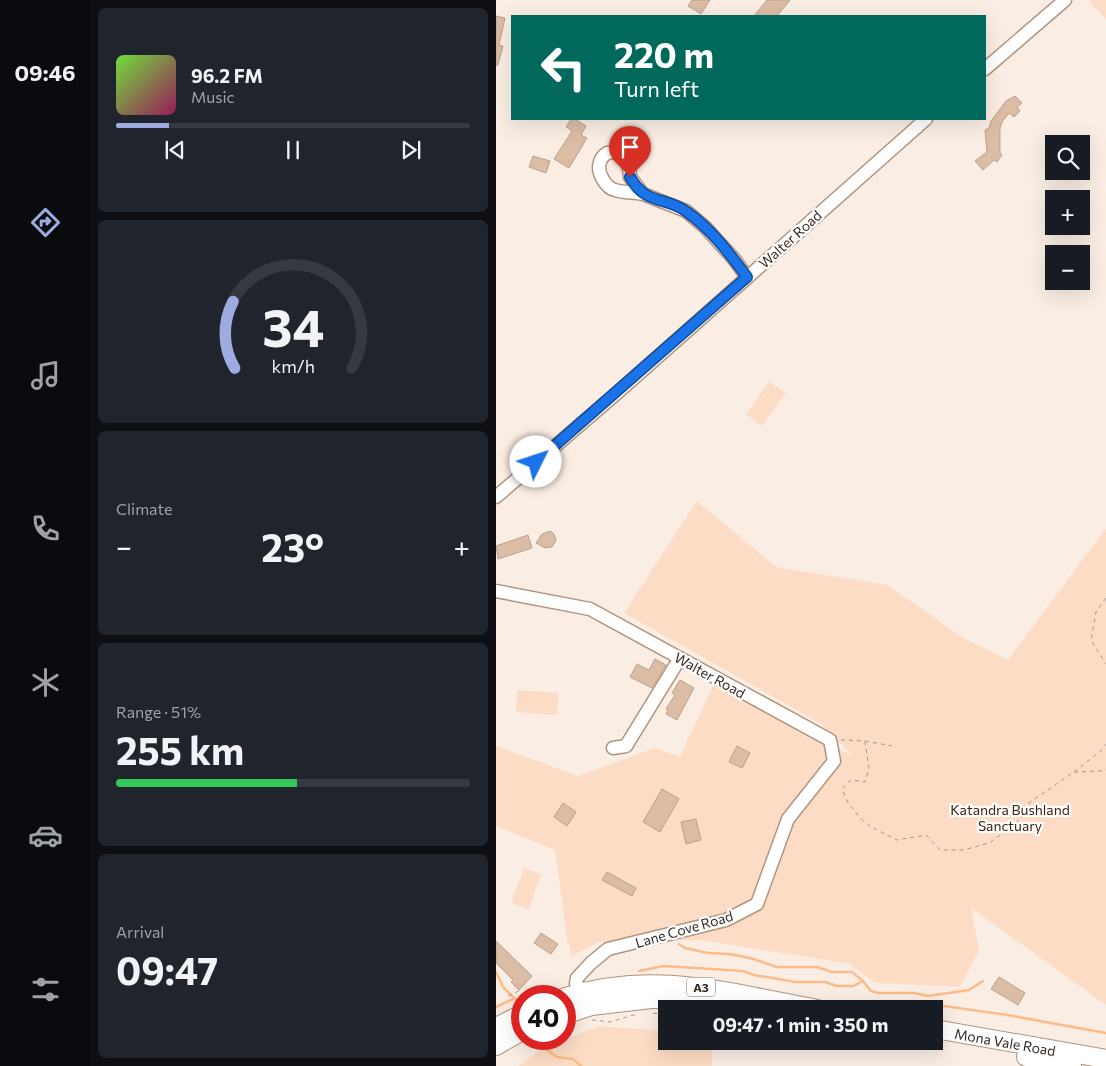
<!DOCTYPE html>
<meta charset="utf-8">
<style>
body{margin:0;font-family:Commissioner,sans-serif;background:#20242c;color:#f1f3f6;height:100vh;display:flex;flex-direction:column;font-size:19px;white-space:nowrap}
*{box-sizing:border-box;margin:0}
p{font-size:16px;color:#9ea1a6}
.icon{flex:none;width:28px;height:28px;fill:none;stroke:currentColor;stroke-width:2;stroke-linecap:round;stroke-linejoin:round}
.map{position:relative;flex:1;overflow:hidden}
.sheet{display:flex;flex-direction:column;gap:8px;padding:8px;background:#0d0f14;width:406px}
.sheet>*{flex:none}
.guide{position:absolute;left:15px;top:15px;width:475px;height:105px;border-radius:0px;box-shadow:0 5px 20px #0002;background:#00695c;color:#fff;overflow:hidden}
.controls{position:absolute;left:549px;top:135px;display:grid;gap:10px}
.controls a{display:grid;place-items:center;width:45px;height:45px;border-radius:0px;background:#171b24;box-shadow:0 5px 20px #0002;font-size:25px}
.speed{position:absolute;left:15px;top:985px;display:flex;gap:10px;font-size:25px;font-weight:700;text-align:center}
.speed>*{display:grid;place-content:center;width:65px;height:65px;border-radius:50%;background:#171b24;box-shadow:0 5px 20px #0002;line-height:1}
.speed .limit{border:8px solid #d22;background:#fff;color:#111}
.pin{position:absolute;display:grid;place-items:center;width:42px;height:42px;color:#fff;margin:-51px -21px;border-radius:50% 50% 50% 0;rotate:-45deg;box-shadow:0 0 5px #0007}
.pin .icon{rotate:45deg}
.me{position:absolute;width:55px;margin:-28px;rotate:49deg;stroke-linejoin:round;filter:drop-shadow(0 0 4px #0008)}
.turn{display:flex;align-items:center;gap:18px;height:105px;padding:0 20px;font-size:22px}
.turn .icon{width:65px;height:65px;stroke-width:2.5}
.turn b{display:block;font-size:35px;line-height:42px}
.big{font-size:38px;font-weight:700;line-height:1.1}
.sheet .tile{flex:1;display:flex;flex-direction:column;justify-content:center;gap:8px;min-width:0;padding:0 18px;border-radius:8px;background:#20242c}
.sheet .dial{align-items:center;gap:0}
.dial svg{height:130px;overflow:visible;fill:none;stroke:#363941;stroke-width:7;stroke-linecap:round;text-anchor:middle}
.dial text{fill:#f1f3f6;stroke:none}
.song{display:flex;align-items:center;gap:15px}
.cover{width:60px;height:60px;border-radius:8px;background:linear-gradient(135deg,hsl(100 70% 55%),hsl(330 70% 35%))}
.played{height:5px;border-radius:2px;background:linear-gradient(90deg,#9dabe0 15%,#363941 15%)}
.keys{display:flex;justify-content:space-around;direction:ltr}
.heat{display:flex;justify-content:space-between;align-items:center;font-size:28px;direction:ltr}
.charge{height:8px;border-radius:4px;background:linear-gradient(90deg,#34c759 51%,#363941 0)}
.trip{position:absolute;left:162px;top:1000px;width:285px;height:50px;border-radius:0px;background:#171b24;box-shadow:0 5px 20px #0002;font-weight:700;line-height:50px;text-align:center}
main{display:flex;flex:1;min-height:0}
.tabs{display:flex;flex-direction:column;width:90px;justify-content:space-around;align-items:center;background:#090b0e;color:#9ea1a6}
.tabs .icon{width:35px;height:35px}
.tabs .selected{color:#9dabe0}
.tabs b{font-size:22px;color:#f1f3f6}
.map>svg:first-child{display:block}
.green{fill:#fcdcc4}
.lines{fill:none;stroke-linecap:round;stroke-linejoin:round}
.stream{stroke:#fcbc8a;stroke-width:2.5}
.building{fill:#dbbca5;stroke:#bea18b}
.minor-casing{stroke:#b1947e;stroke-width:15}
.highway-casing{stroke:#b1947e;stroke-width:20}
.path{stroke:#a4978e;stroke-width:1;stroke-dasharray:4 4;stroke-linecap:butt}
.minor{stroke:#fff;stroke-width:12}
.highway{stroke:#fff;stroke-width:18}
.route-casing{stroke:#114b97;stroke-width:12}
.route{stroke:#1a73e8;stroke-width:9}
.labels{text-anchor:middle;dominant-baseline:central;stroke-width:4.5;stroke-linejoin:round;paint-order:stroke}
.shield{fill:#fff;stroke:#726b64;stroke-width:1}
.shield-label{font-size:12px;font-weight:bold;fill:#362b22}
.street-label{font-size:14px;fill:#362b22;stroke:#fff}
.park-label{font-size:14px;fill:#3d230e;stroke:#fff}
</style>
<main>
<nav class="tabs">
<b>09:46</b>
<svg class="icon selected" aria-label="directions" viewBox="0 0 24 24"><path d="M12 3l9 9-9 9-9-9zM9 14v-3h6M13 9l2 2-2 2"/></svg>
<svg class="icon" aria-label="music" viewBox="0 0 24 24"><path d="M9 18V5l10-2v13"/><circle cx="6" cy="18" r="3"/><circle cx="16" cy="16" r="3"/></svg>
<svg class="icon" aria-label="phone" viewBox="0 0 24 24"><path d="M5 4h4l2 5-3 2q2 4 5 5l2-3 5 2v4C11 20 4 13 5 4z"/></svg>
<svg class="icon" aria-label="climate" viewBox="0 0 24 24"><path d="M12 3v18M4 7l16 10M4 17L20 7"/></svg>
<svg class="icon" aria-label="car" viewBox="0 0 24 24"><path d="M5 17H2v-5l4-1 3-4h7l3 4 3 1v5h-3M9 17h6M6 11h13"/><circle cx="7" cy="17" r="2"/><circle cx="17" cy="17" r="2"/></svg>
<svg class="icon" aria-label="filters" viewBox="0 0 24 24"><path d="M4 7h16M4 17h16"/><circle cx="9" cy="7" r="2"/><circle cx="15" cy="17" r="2"/></svg>
</nav>
<section class="sheet">
<div class="tile">
<div class="song"><i class="cover"></i><div><b>96.2 FM</b><p>Music</p></div></div>
<div class="played"></div>
<div class="keys"><svg class="icon" aria-label="previous" viewBox="0 0 24 24"><path d="M18 5L8 12l10 7zM5 5v14"/></svg><svg class="icon" aria-label="pause" viewBox="0 0 24 24"><path d="M8 5v14M16 5v14"/></svg><svg class="icon" aria-label="next" viewBox="0 0 24 24"><path d="M6 5l10 7-10 7zM19 5v14"/></svg></div>
</div>
<div class="tile dial"><svg viewBox="0 0 100 80">
<path d="M14 69A42 42 0 1 1 86 69"/>
<path d="M14 69A42 42 0 0 1 13 28" stroke="#9dabe0"/>
<text x="50" y="56" font-size="32" font-weight="700">34</text>
<text x="50" y="72" font-size="11">km/h</text>
</svg></div>
<div class="tile"><p>Climate</p>
<div class="heat"><a>−</a><b class="big">23°</b><a>+</a></div>
</div>
<div class="tile"><p>Range · 51%</p><b class="big">255 km</b><div class="charge"></div></div>
<div class="tile"><p>Arrival</p><b class="big">09:47</b></div>
</section>
<div class="map">
<svg width="610" height="1066" viewBox="0 0 610 1066">
<rect width="100%" height="100%" fill="#faede4"/>
<path class="green" d="M596 0H610V19L593 2Z
M273 382 290 393 266 426 250 414Z
M201 501 280 567 391 585 469 639 512 660 610 528V1005L475 908 483 950 464 987 379 983 354 964 205 940 102 942 76 956 71 938 59 850 0 826V746L82 776 159 748 184 757 218 684 358 757 324 723 128 613Z
M21 690 62 693 61 715 20 712Z
M28 868 45 874 33 909 15 903Z
M103 1026 171 1031V1041H220L216 1050V1066H23L42 1051Z"/>
<g class="lines">
<path class="stream" d="M183 944 189 948 212 953 233 954 254 958 281 967H321L336 972H356L367 981
M143 971 168 966 247 971 258 975 300 982H329L341 986H357L367 981 375 991 382 993H418L432 996 473 990 487 981
M0 972 7 987 23 1003
M436 1006H448L511 1015 610 1033
M0 1007 17 999
M44 1045 61 1057 77 1059 85 1066"/>
</g>
<path class="building" d="M196 0H214L205 14 192 6Z
M271 0H294L281 16H258Z
M0 16 9 18 3 45 7 46 2 65H0Z
M519 96 526 103 521 107 524 111 518 117 513 113 506 122 504 128V153L506 155 501 162 498 160 487 170 479 161 491 152 489 130 493 128 495 121 510 101Z
M75 119H79L90 126 85 135 91 138 73 168 58 159 76 131 70 127Z
M37 156 54 161 50 173 33 167Z
M54 531 58 534 60 540 56 547 49 548 40 543 46 534Z
M32 535 36 548 2 559 0 546Z
M159 659 170 665 156 688 134 677 141 664 153 670Z
M184 680 198 688 181 720 170 714 172 710 170 709 179 695 176 693Z
M241 746 254 753 246 768 233 762Z
M166 789 183 799 164 832 147 822Z
M67 803 80 812 71 826 58 817Z
M200 819 205 840 190 844 185 822Z
M111 872 140 888 136 896 106 880Z
M45 933 62 944 55 954 38 943Z
M0 941 36 976 23 990 15 982 17 980 0 963Z
M503 977 529 993 522 1005 495 989Z"/>
<g class="lines">
<g class="minor-casing">
<path id="minor" d="M489 69 569 0
M147 194C138 192 128 193 119 190 110 188 100 172 104 162 105 158 108 155 111 153L119 152 127 154 132 160 134 177 147 194 190 211 209 227 238 259 251 277
M0 497 121 393 430 119
M0 591 94 609 334 740 338 761 292 819 261 904 230 920 112 949 95 963 81 978 80 984 87 992
M117 748 130 746 184 658"/>
</g>
<g class="highway-casing">
<path id="highway" d="M69 997C160 969 232 993 322 1009
M69 1015 95 1006 155 999H182L228 1004 255 1009
M0 1027 26 1014
M439 1029 610 1059
M0 1046 26 1031
M530 1057 576 1066"/>
</g>
<path class="path" d="M610 598 600 612 595 640 610 664
M345 740 369 741 396 746
M369 741 373 769 369 782 355 780 346 789 351 801 364 818 375 827 401 840 430 835 444 850H467L493 843 521 823 527 807 578 772 606 750 610 744
M578 772 604 771 610 769
M12 996 25 990
M157 1013 171 1015
M96 1020 114 1022 141 1014"/>
<use href="#minor" class="minor"/>
<use href="#highway" class="highway"/>
</g>
<g class="lines">
<g class="route-casing">
<path id="route" d="M40 462 251 277C234 254 215 229 191 212 170 196 150 206 134 177"/>
</g>
<use href="#route" class="route"/>
</g>
<g class="labels">
<rect class="shield" x="191" y="977.5" width="28" height="19" rx="4"/>
<g class="shield-label">
<text x="205" y="987">A3</text>
</g>
<g class="street-label">
<text transform="translate(294 239) rotate(-42)">Walter Road</text>
<text transform="translate(214 675) rotate(29)">Walter Road</text>
<text transform="translate(188 929) rotate(-16)">Lane Cove Road</text>
<text transform="translate(509 1042) rotate(10)">Mona Vale Road</text>
</g>
<g class="park-label">
<text x="514" y="809">Katandra Bushland<tspan x="514" dy="16">Sanctuary</tspan></text>
</g>
</g>
</svg>
<div class="controls">
<a><svg class="icon" aria-label="search" viewBox="0 0 24 24"><circle cx="10" cy="10" r="6"/><path d="M15 15l6 6"/></svg></a>
<a>+</a>
<a>−</a>
</div>
<div class="speed"><div class="limit">40</div></div>
<div class="pin" style="left:134px;top:177px;background:#d93025"><svg class="icon" aria-label="arrive" viewBox="0 0 24 24"><path d="M6 21V4h12l-3 4 3 4H6"/></svg></div>
<svg class="me" style="left:40px;top:462px" viewBox="-20 -20 40 40"><circle r="19" fill="#fff"/><path d="M0-13L10 11 0 6-10 11z" fill="#1a73e8"/></svg>
<div class="trip">09:47 · 1 min · 350 m</div>
<div class="guide">
<div class="turn"><svg class="icon" aria-label="left" viewBox="0 0 24 24"><path d="M17 20v-9H6M10 6l-5 5 5 5"/></svg><div><b>220 m</b>Turn left</div></div>
</div>
</div>
</main>
